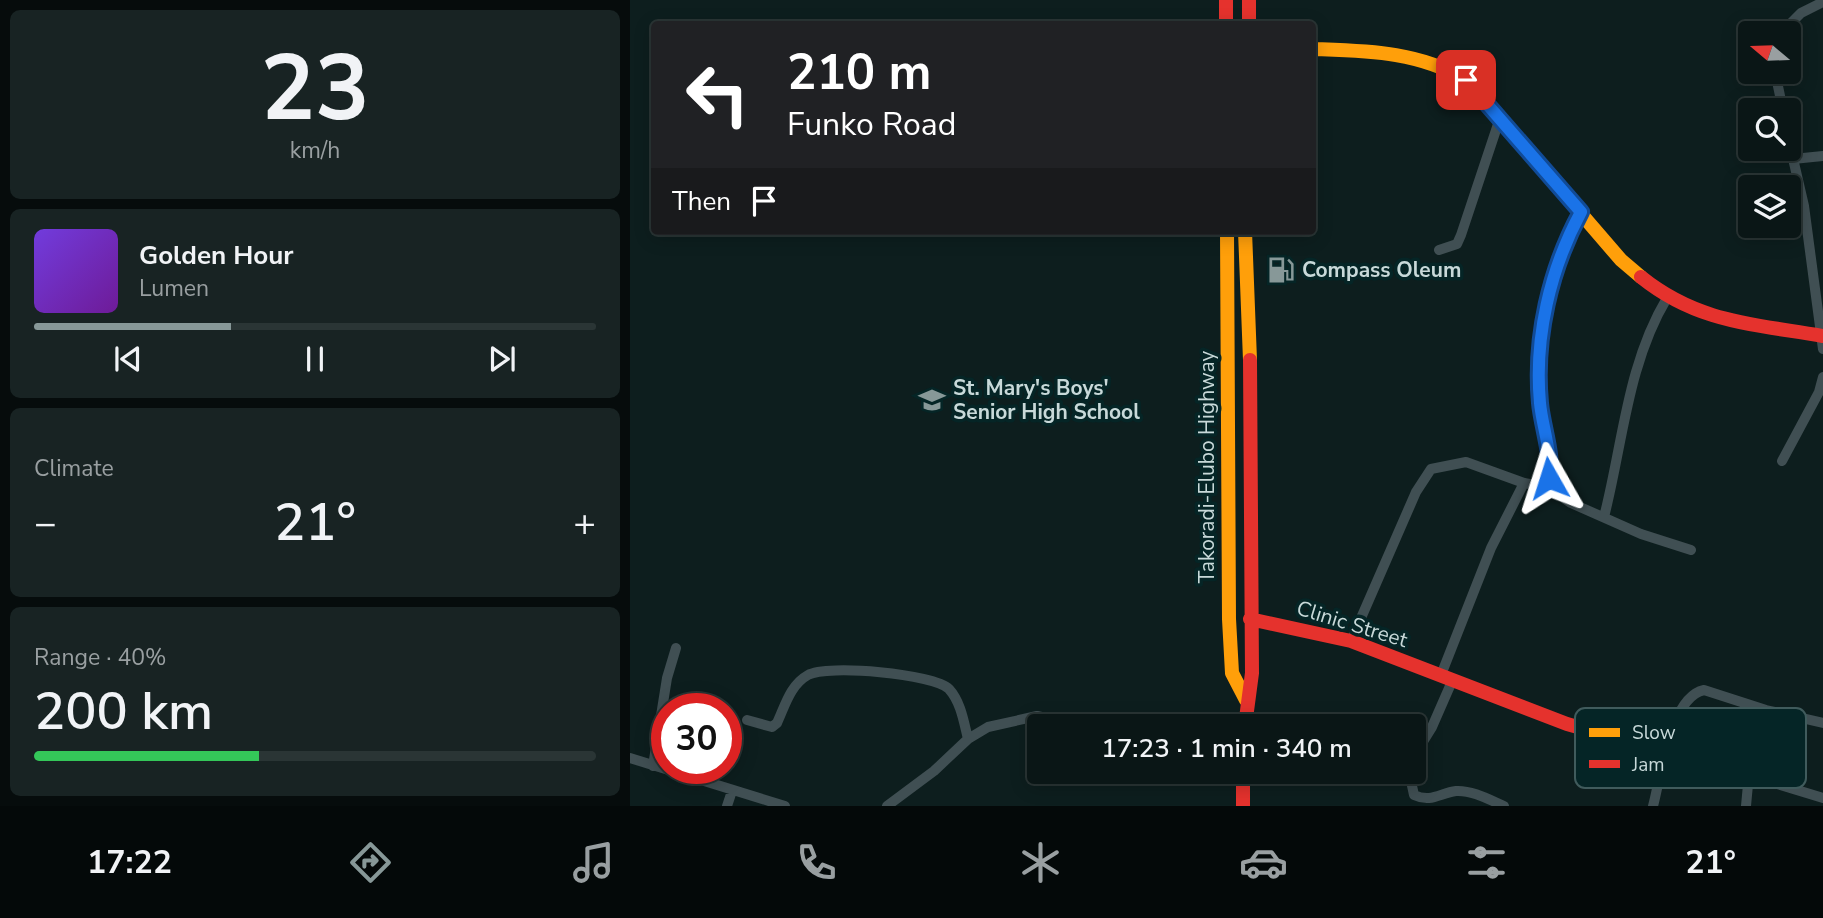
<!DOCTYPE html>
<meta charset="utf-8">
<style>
body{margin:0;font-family:"Nunito Sans",sans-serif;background:#182323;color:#f1f3f6;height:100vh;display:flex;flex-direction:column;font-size:26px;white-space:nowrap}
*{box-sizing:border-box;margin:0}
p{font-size:23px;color:#999fa1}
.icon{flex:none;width:38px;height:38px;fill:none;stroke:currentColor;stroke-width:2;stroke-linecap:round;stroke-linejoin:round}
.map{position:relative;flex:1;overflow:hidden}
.sheet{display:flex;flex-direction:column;gap:10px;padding:10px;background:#060c0c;width:630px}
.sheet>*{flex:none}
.banner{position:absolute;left:21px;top:21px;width:665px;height:214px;border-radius:7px;box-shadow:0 4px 18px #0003,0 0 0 2px #2a3535;background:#202124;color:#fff;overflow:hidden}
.needle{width:46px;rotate:289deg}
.buttons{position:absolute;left:1108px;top:21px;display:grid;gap:14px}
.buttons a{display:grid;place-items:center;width:63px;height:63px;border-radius:7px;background:#0a1616;box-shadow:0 4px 18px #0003,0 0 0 2px #2a3535;font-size:35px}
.speed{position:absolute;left:21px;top:693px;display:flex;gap:14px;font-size:35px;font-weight:700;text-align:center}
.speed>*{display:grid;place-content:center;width:91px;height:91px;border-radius:50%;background:#0a1616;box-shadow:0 4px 18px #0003,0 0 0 2px #2a3535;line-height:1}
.speed .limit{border:10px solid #d22;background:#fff;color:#111}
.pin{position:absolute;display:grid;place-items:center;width:60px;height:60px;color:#fff;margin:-30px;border-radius:14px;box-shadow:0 4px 10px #0006}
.me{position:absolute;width:77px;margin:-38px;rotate:354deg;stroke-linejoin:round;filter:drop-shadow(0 0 5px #0008)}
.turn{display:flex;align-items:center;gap:24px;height:147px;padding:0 21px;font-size:32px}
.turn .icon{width:91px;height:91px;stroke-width:2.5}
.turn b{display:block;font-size:49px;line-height:60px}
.then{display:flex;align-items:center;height:66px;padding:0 21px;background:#0003;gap:14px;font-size:26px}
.big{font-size:52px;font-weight:600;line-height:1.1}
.sheet .widget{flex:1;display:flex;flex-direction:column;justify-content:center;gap:10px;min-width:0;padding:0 24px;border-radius:10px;background:#182323}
.sheet .dial{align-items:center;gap:0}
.dial b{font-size:91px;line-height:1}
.song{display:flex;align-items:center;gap:21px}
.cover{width:84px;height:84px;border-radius:10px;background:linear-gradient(135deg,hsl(260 70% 55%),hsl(280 70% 35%))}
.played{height:7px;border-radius:4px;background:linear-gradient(90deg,#879898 35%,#2a3535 35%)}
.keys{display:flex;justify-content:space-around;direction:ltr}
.heat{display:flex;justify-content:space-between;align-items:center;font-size:38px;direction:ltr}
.charge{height:10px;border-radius:5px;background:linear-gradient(90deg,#34c759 40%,#2a3535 0)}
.trip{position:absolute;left:397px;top:714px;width:399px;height:70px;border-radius:7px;background:#0a1616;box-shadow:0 4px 18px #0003,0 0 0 2px #2a3535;font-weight:600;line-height:70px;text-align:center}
.dock{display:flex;height:112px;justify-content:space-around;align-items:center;background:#040909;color:#999fa1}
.dock .icon{width:49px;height:49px}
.dock .on{color:#879898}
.dock b{font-size:32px;color:#f1f3f6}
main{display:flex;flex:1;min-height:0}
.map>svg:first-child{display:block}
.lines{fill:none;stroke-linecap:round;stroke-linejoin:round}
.street{stroke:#404f53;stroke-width:10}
.slow{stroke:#ff9f0a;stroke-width:14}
.jam{stroke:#e5322d;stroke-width:14}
.route-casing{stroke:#114b97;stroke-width:18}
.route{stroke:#1a73e8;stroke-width:12}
.labels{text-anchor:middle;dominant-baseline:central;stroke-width:7;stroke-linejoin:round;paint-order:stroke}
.poi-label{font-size:21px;font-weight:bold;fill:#c8d9d9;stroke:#052526;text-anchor:start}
.street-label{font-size:21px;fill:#c8d9d9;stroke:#052526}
.key{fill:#052526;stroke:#405b5c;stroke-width:2}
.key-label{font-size:19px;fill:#c8d9d9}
</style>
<main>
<section class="sheet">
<div class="widget dial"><b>23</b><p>km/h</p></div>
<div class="widget">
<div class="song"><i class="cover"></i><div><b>Golden Hour</b><p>Lumen</p></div></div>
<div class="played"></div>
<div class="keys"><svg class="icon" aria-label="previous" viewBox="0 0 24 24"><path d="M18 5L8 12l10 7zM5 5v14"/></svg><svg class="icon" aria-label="pause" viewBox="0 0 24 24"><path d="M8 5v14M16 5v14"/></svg><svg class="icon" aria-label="next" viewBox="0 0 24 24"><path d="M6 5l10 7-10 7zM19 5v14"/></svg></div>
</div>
<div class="widget"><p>Climate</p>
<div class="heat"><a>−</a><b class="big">21°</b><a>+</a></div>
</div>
<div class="widget"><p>Range · 40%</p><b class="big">200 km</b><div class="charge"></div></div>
</section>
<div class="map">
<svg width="1193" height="806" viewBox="0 0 1193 806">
<rect width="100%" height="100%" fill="#0d1e1e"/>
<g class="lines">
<path class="street" d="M1151 33 1171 13 1193 2
M1145 72 1153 110
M1158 137 1174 206 1193 349
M1163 159 1193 156
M809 250 827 244 831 235 870 118
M1152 461 1189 392 1193 377
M917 487C923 458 911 430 909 401 905 336 920 269 951 212
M974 517C993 443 997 365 1037 298
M721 641 786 492 801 469 836 462 894 483 917 487 941 503 1011 534 1061 550
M811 675 861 548 894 483
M117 720 142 727 147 723C155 706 160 685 178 675 197 664 304 674 319 689 331 702 334 723 338 739
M784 756 802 727 823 679
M0 758 155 806
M23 766 37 678 46 648
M596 772 613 777
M779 772 784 795C801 803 810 793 826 791 842 790 860 800 874 806
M1118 775 1193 798
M97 806 102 791
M257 806 304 771 338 739 358 727 407 716 452 726
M1023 806C1031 777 1040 697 1074 690L1136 710 1193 723
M1116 806 1120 763 1136 710"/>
<path class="slow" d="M682 49C736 51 788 51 836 80L991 260 1011 277
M597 231 599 619 602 673 616 700
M615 231 620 360"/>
<path class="jam" d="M596 0V24
M619 0V24
M1011 277C1068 323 1124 324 1193 336
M620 619 721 641 937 724 1073 762
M615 726 622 673 620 360
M613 772V806"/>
</g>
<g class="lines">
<g class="route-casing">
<path id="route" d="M836 80 951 212C920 269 904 338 910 403 912 426 923 455 919 478"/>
</g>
<use href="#route" class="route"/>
</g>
<defs>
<g id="fuel-bare" transform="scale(2.1)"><path d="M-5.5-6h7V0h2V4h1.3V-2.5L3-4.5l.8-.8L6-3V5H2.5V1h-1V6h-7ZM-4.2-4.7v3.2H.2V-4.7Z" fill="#879898" stroke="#052526" stroke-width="2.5" paint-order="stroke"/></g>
<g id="school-bare" transform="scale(2.1)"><path d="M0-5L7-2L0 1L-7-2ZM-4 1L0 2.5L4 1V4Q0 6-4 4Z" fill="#879898" stroke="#052526" stroke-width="2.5" paint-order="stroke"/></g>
</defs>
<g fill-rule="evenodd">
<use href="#fuel-bare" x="651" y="270"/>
<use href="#school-bare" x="302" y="400"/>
</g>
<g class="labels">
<g class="poi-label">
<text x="672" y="270">Compass Oleum</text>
<text x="323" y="388">St. Mary's Boys'<tspan x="323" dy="24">Senior High School</tspan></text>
</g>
<g class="street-label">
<text transform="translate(577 467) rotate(-90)">Takoradi-Elubo Highway</text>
<text transform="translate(722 624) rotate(17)">Clinic Street</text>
</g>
</g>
<rect x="945" y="708" width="231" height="80" rx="10" class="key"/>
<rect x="959" y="728" width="31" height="9" fill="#ff9f0a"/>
<rect x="959" y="760" width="31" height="8" fill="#e5322d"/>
<g class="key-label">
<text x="1002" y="739">Slow</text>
<text x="1002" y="771">Jam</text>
</g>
</svg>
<div class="buttons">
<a><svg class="needle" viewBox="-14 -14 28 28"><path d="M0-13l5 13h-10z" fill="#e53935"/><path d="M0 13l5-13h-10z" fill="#999fa1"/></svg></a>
<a><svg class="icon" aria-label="search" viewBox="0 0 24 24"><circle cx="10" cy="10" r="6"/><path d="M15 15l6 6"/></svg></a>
<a><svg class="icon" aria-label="layers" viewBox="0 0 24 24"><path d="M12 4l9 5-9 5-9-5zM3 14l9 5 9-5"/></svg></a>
</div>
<div class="speed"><div class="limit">30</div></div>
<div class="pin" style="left:836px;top:80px;background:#d93025"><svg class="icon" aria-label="arrive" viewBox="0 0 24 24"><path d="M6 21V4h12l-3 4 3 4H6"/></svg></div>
<svg class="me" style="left:919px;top:478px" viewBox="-20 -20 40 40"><path d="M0-17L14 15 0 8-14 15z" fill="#1a73e8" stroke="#fff" stroke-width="4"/></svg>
<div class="trip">17:23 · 1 min · 340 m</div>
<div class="banner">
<div class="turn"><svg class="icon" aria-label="left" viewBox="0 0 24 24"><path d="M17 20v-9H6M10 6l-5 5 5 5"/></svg><div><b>210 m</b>Funko Road</div></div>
<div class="then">Then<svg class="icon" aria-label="arrive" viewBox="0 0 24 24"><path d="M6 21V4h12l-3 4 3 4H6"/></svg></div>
</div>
</div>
</main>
<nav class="dock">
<b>17:22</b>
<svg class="icon on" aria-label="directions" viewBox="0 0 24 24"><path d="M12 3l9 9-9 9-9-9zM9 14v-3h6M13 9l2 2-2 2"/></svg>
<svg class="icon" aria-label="music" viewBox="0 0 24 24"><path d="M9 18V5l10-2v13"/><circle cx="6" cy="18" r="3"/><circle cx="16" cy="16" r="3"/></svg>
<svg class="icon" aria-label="phone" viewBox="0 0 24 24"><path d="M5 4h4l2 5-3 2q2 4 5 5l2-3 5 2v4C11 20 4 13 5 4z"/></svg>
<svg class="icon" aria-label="climate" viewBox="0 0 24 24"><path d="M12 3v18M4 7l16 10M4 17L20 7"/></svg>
<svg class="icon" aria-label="car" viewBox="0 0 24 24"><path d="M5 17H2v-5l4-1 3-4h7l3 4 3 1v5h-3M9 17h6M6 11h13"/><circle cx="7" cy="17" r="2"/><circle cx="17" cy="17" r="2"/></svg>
<svg class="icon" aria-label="filters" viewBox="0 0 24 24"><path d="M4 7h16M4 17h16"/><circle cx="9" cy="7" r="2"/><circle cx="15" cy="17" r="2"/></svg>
<b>21°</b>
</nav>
